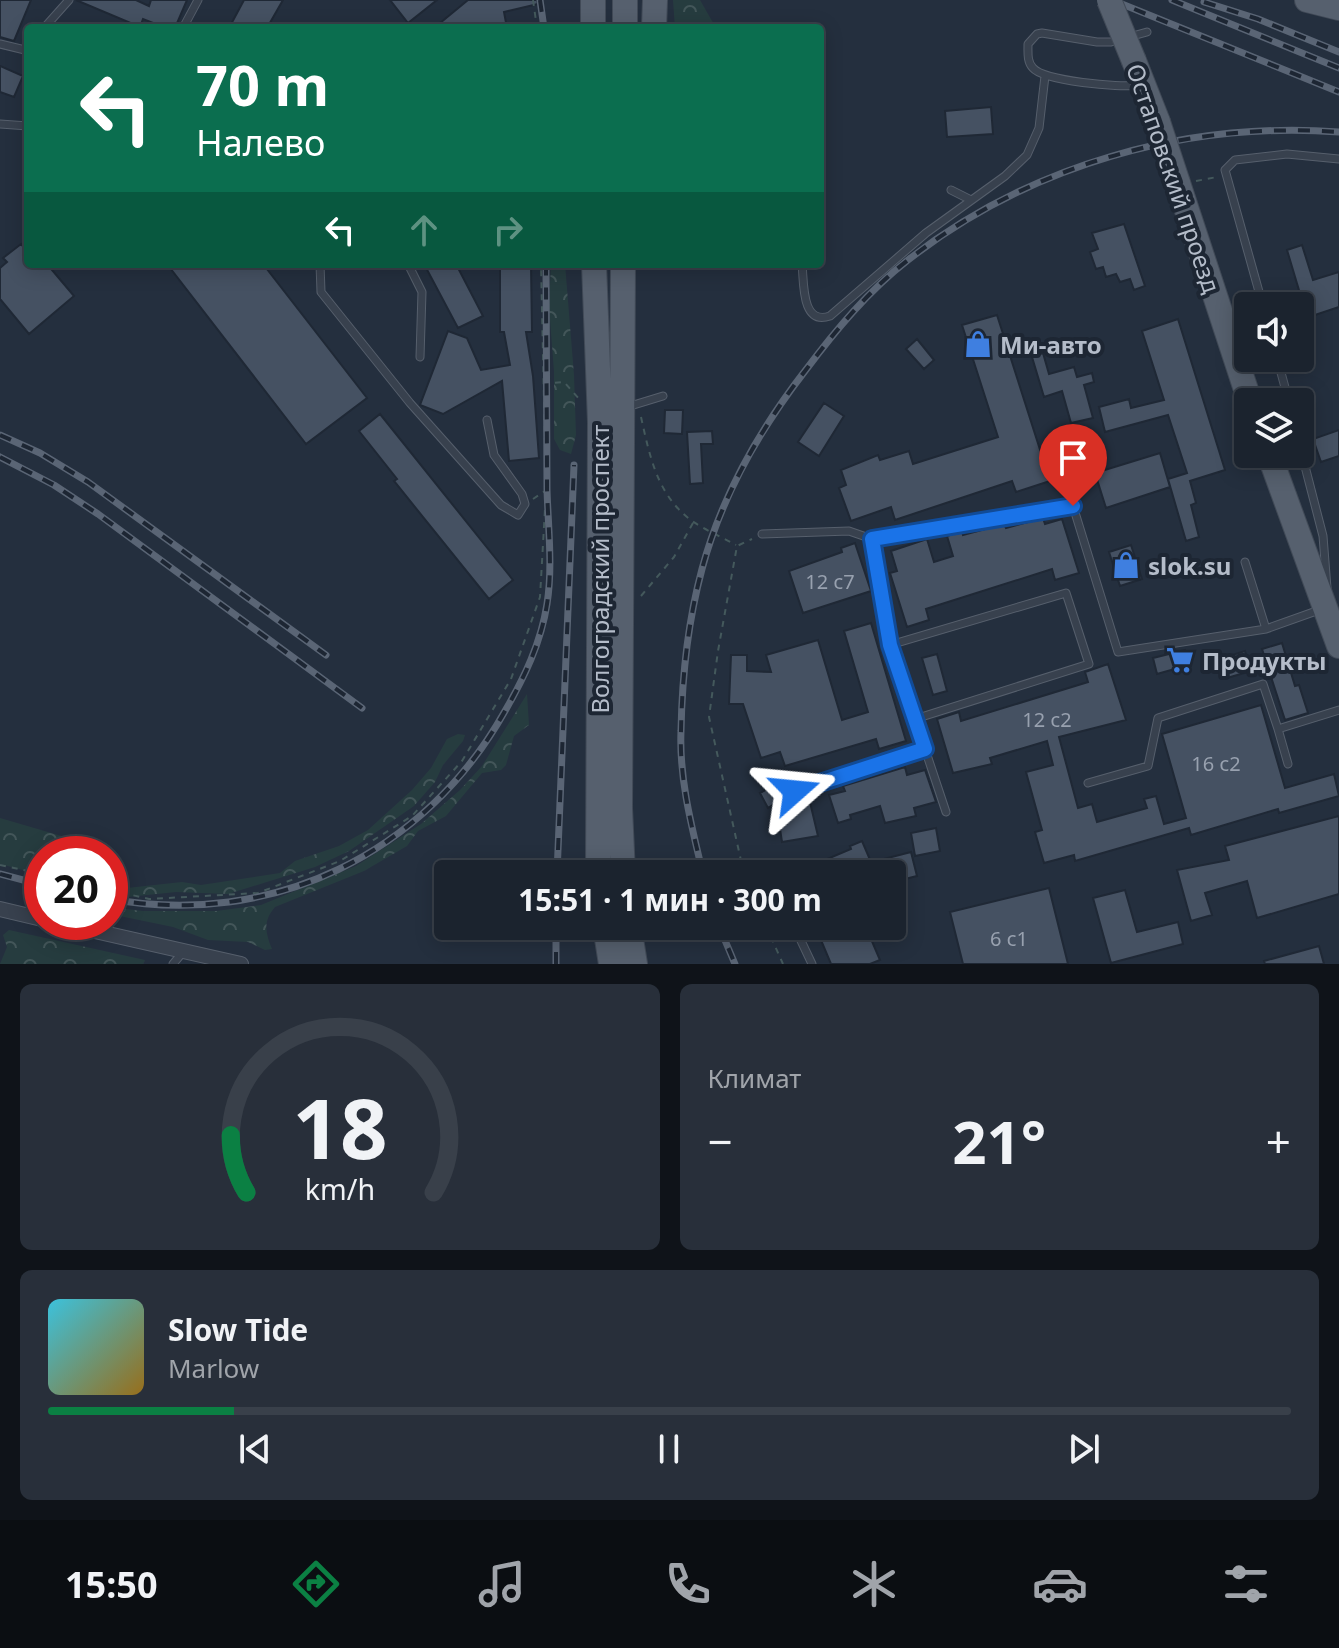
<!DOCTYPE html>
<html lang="ru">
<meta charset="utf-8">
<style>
body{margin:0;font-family:"Noto Sans",sans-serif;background:#282f3a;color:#f1f3f6;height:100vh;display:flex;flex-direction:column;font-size:30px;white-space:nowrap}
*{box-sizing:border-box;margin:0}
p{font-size:26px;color:#a0a4aa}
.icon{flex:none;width:44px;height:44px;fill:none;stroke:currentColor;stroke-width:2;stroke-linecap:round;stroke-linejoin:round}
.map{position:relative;height:964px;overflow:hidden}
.sheet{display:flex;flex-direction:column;gap:20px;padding:20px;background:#0f1319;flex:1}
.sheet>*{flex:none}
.banner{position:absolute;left:24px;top:24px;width:800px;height:244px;border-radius:8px;box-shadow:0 4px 20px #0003,0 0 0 2px #39404a;background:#0b6e4f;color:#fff;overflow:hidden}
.controls{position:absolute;left:1234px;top:292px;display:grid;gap:16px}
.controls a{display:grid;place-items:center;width:80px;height:80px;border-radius:8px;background:#1b232e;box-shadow:0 4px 20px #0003,0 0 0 2px #39404a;font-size:40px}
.speed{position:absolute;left:24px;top:836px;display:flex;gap:16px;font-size:40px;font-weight:700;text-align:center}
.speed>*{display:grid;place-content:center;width:104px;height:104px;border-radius:50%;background:#1b232e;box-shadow:0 4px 20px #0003,0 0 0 2px #39404a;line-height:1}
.speed .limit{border:12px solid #d22;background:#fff;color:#111}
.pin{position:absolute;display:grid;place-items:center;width:68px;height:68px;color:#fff;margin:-82px -34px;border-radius:50% 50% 50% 0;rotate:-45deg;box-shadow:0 0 8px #0007}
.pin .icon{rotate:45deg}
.me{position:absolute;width:88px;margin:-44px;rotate:72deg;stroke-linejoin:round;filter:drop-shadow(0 0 6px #0008)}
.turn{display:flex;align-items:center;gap:28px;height:168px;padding:0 40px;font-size:36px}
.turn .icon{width:104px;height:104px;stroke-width:2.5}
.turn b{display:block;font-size:56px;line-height:68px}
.lanes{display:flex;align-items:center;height:76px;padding:0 40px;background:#0003;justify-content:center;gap:40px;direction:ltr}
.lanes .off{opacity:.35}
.big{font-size:60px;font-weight:700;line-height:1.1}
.sheet .widget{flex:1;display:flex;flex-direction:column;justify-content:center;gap:12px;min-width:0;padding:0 28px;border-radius:12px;background:#282f3a}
.sheet .dial{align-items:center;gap:0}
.dial svg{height:208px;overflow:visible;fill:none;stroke:#39404a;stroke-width:7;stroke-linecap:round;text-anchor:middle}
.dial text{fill:#f1f3f6;stroke:none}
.song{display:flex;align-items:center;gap:24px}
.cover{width:96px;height:96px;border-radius:12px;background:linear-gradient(135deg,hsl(190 70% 55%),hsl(40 70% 35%))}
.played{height:8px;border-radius:4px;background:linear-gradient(90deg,#0b8043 15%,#39404a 15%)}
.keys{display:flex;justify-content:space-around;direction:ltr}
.heat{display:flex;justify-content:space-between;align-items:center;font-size:44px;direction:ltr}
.sheet .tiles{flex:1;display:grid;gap:20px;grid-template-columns:1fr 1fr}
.widget:last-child{grid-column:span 2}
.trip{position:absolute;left:434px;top:860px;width:472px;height:80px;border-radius:8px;background:#1b232e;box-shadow:0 4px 20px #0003,0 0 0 2px #39404a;font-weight:700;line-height:80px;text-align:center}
.tabs{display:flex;height:128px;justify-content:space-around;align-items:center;background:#0b0e12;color:#a0a4aa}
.tabs .icon{width:56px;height:56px}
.tabs .on{color:#0b8043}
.tabs b{font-size:36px;color:#f1f3f6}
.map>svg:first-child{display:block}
.forest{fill:url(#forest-crowns)}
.building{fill:#455162;stroke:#1f2835;stroke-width:2}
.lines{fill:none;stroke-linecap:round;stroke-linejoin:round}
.lane-casing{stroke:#565f6c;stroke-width:9}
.street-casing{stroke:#565f6c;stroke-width:16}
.primary-casing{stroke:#414a57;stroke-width:26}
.path{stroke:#44595c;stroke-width:2;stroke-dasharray:6 6;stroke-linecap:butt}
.lane{stroke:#38414e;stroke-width:7}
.street{stroke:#38414e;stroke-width:14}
.primary{stroke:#56606e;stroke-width:24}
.rail-casing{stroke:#5a6575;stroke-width:7}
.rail{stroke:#1d2633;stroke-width:4;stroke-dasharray:12;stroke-linecap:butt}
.primary-bridge-casing{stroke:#414a57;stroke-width:26;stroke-linecap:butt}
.primary-bridge{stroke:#56606e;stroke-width:24}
.route-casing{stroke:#114b97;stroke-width:20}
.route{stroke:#1a73e8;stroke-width:14}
.labels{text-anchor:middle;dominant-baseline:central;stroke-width:8;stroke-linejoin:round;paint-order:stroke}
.number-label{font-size:20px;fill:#98a1af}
.street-label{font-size:24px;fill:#b4bcc9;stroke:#1d2633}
.poi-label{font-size:24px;font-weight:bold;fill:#b4bcc9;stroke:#1d2633;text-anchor:start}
</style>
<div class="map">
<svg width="1339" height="964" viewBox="0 0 1339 964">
<defs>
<pattern id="forest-crowns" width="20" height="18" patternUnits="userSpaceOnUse" patternTransform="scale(2)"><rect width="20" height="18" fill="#263c3f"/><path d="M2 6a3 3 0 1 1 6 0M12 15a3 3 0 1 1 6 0" fill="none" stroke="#435659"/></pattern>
</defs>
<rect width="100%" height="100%" fill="#242f3e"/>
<path class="forest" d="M673 0H700L716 28H675Z
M551 264H565L574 375 576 435 571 454 560 450 554 439V371L549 307Z
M527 694 529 725 514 736 506 765 501 770 482 773 446 816 418 831 407 846 364 871 275 907C263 921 265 932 272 949L265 950 248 942 208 940 173 927 110 914V907L143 911H216L261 905 356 866 421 824 460 790 482 766Z
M458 734 465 735 463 741 443 765 435 782 414 806 349 851 315 867 228 894 176 892 118 898 110 895V884L127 888 182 882 201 885 280 873 295 861 339 846 368 830 412 790 431 768 447 739Z
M0 818 82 842 88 845 87 854H42V875L0 864Z
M9 930 145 960 143 964H0L7 947 3 935Z"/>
<path class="building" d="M0 0H31L14 41 0 37Z
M76 0H136L149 6 151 0H187L175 28H166L143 19 140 27Z
M244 0H283L267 28H229Z
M390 0H437L408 23Z
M468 0H537L538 4 504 12 507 28H434Z
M0 66 23 76 14 97 0 92Z
M991 107 993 134 947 137 945 111Z
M1124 224 1145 286 1134 290 1130 279 1120 282 1116 274 1106 277 1103 267 1096 269 1090 252 1098 249 1092 233Z
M21 244 28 252V264H47L74 296 29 334 0 299V268L7 262 3 258Z
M1302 245 1313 280 1339 272V307L1303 319 1300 308 1304 307 1287 250Z
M167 264H263L367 398 306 444Z
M424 264H456L483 316 458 328Z
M500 264H531L532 332H526L533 376 539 458 509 461 502 381 443 414 420 405 448 331 467 338 481 370 510 365 504 332H500Z
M997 315 1050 481 1016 492 1012 481 895 520 891 507 851 521 839 488 846 485 841 470 878 455 880 460 909 451 913 464 998 437 962 325Z
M1178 319 1225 470 1190 481 1196 503 1191 505 1199 537 1186 541 1168 479 1187 473 1168 415 1105 432 1099 407 1129 399 1131 408 1164 400 1142 331Z
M917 339 934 360 924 369 906 349Z
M1043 353 1049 374 1074 367 1077 377 1092 373 1094 382 1084 385 1093 418 1071 423 1062 391 1044 397 1032 357Z
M824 403 844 416 819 456 798 442Z
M665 410H683L682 434 664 433Z
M380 414 513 580 489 599 394 481 397 479 359 431Z
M1339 430V456L1321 462 1313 439Z
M712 431 713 444H701L703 483 690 484 687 432Z
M1160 453 1170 487 1106 508 1095 473Z
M1043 518 1045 524 1062 519 1079 573 1055 580 1052 569 926 609 929 620 907 627 890 573 897 571 891 551 927 539 934 562 953 556 947 536 962 531 963 535 1004 524 1006 528Z
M855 543 871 591 803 613 789 571 842 552 841 548Z
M1131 545 1142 579 1120 586 1109 552Z
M871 623 906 741 879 749 876 739 785 766 780 752 761 758 743 704H729L731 655H747V671L771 672 766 655 818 640 842 720 868 712 844 631Z
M1282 643 1295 686 1299 685 1308 713 1285 720 1262 649Z
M1185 650 1189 665 1157 674 1153 658Z
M1245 651 1251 671 1227 678 1220 659Z
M937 654 947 691 933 695 922 658Z
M1108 664 1126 720 1059 737 1078 808 1092 804 1097 822 1147 808 1144 799 1156 796 1164 824 1186 818 1162 734 1261 705 1285 788 1334 774 1339 796 1279 813 1278 809 1191 835 1189 828 1075 861 1074 855 1044 863 1035 832 1042 830 1026 772 1053 765 1047 741 990 758 992 764 953 773 937 719 959 712 961 721 1088 682 1085 672Z
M905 767 907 775 925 770 936 802 914 808 916 816 885 823 880 806 850 815 851 819 838 823 829 795 845 791 843 786Z
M774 780 785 802 809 798 818 836 782 842 776 803 768 808 760 793 773 786Z
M1339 816V894L1257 918 1247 881 1205 893 1212 915 1191 921 1177 870 1229 860 1225 846Z
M936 828 940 851 915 856 911 833Z
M862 841 874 869 862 874H792L851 849 850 846Z
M911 852 917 876 901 880 898 871 884 874 880 860Z
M1049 888 1068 964H963L950 912Z
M1125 890 1137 932 1178 922 1183 944 1111 963 1093 898Z
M815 926H880L883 934 871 939 880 960 870 964H831Z
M1319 946 1324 964H1265L1264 961Z"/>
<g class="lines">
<g class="lane-casing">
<path id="lane" d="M44 28 69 0
M183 28 198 0
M0 44 25 50 28 47
M1137 85C1120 88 1044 81 1033 68 1027 62 1028 53 1028 44L1037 34 1042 33 1097 42H1111L1147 32
M0 124 28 126
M951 190 971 200
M320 264 321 292 410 403 501 505 518 515 525 504 522 494 494 455 487 420
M408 264 422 292 420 357
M802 264C804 282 801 326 830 316L926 233 1005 176 1027 155 1039 128 1045 76
M1263 306 1225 170 1235 160 1287 154 1339 159
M1277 358 1289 402
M627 407 663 396
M1300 447 1323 536 1327 588
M762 534 849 531 872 539 1073 506 1118 652 1266 629 1322 609
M872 539 890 645
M1245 562 1266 629
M1066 593 1089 664 915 719 890 645Z
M915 719 946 812
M1278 729 1288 764
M1088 783 1148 766 1158 718 1263 684 1278 729 1339 710
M795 791 925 749
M794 926 812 964
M173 964 183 952"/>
</g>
<g class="street-casing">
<path id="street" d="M0 909 42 919
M55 922 241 964"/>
</g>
<g class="primary-casing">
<path id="primary" d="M593 0V28
M1307 0 1339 8
M625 28V0
M654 28 655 0
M1134 61 1158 122
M1178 183 1250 402
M594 264 600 422 598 874
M623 264 620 808 623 874
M1269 454 1339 646
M605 926 611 964
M629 926 635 964"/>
</g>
<path class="path" d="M533 0 537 28
M1196 181 1217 177
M543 384 564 382 581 401
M641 417C650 457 657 495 692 521 705 530 722 537 736 545
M533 499 545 491
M641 596 674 557 693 523
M0 865 42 874
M744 874 709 717 718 651 737 546 752 539
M110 890 149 899 258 893 340 861 412 816 462 761 511 679 540 597 546 491 541 264
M766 926 783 964"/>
<use href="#lane" class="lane"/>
<use href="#street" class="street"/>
<use href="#primary" class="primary"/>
<g class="rail-casing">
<path id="rail" d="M540 0 544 28
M1112 0 1339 92
M1172 0 1339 68
M1204 2 1258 19 1339 52
M0 435 40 453 88 482 326 655
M0 457 54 485 98 514 362 708
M0 874 42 885
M557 874 574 465
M703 874C692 828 679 779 681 731 682 677 688 621 702 569 721 498 760 429 805 371 835 331 868 291 908 260 1030 165 1185 121 1339 132
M110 899C272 928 425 854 505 711 524 678 541 643 547 604 553 567 548 526 547 489 547 414 546 339 546 264
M719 926 735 964
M556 964V926"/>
</g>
<use href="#rail" class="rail"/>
<g class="primary-bridge-casing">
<path id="primary-bridge" d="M1109 0 1134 61
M1158 122 1178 183"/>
</g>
<use href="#primary-bridge" class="primary-bridge"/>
</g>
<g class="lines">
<g class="route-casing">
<path id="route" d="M795 791 925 749 890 645 872 539 1073 506"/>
</g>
<use href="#route" class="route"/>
</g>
<defs>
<g id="shop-bare" transform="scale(2.16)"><path d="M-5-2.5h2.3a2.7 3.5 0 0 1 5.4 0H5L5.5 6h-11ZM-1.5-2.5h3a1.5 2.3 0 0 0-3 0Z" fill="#3f7fe0" stroke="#1d2633" stroke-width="2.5" paint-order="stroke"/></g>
<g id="supermarket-bare" transform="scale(2.16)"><path d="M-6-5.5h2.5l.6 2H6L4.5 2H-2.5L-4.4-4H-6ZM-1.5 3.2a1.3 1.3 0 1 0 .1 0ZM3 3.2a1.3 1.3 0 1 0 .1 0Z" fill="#3f7fe0" stroke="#1d2633" stroke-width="2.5" paint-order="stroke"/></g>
</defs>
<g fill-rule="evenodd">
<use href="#shop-bare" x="978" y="344"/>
<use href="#shop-bare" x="1126" y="565"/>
<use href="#supermarket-bare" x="1180" y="660"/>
</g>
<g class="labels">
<g class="number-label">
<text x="830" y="581">12 с7</text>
<text x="1047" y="719">12 с2</text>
<text x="1216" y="763">16 с2</text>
<text x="1009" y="938">6 с1</text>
</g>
<g class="street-label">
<text transform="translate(1174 178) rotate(71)">Остаповский проезд</text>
<text transform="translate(599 569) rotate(-90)">Волгоградский проспект</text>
</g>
<g class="poi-label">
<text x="1000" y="344">Ми-авто</text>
<text x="1148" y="565">slok.su</text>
<text x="1202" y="660">Продукты</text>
</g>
</g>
</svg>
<div class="controls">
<a><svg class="icon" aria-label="sound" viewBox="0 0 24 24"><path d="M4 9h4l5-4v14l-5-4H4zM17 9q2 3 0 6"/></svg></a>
<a><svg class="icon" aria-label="layers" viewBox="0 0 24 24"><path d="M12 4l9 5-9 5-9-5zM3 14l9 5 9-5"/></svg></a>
</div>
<div class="speed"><div class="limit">20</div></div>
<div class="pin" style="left:1073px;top:506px;background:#d93025"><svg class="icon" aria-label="arrive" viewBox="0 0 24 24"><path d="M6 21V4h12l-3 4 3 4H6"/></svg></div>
<svg class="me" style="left:795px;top:791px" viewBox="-20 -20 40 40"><path d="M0-17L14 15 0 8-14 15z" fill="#1a73e8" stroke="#fff" stroke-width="4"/></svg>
<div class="trip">15:51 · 1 мин · 300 m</div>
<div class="banner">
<div class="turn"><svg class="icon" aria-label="left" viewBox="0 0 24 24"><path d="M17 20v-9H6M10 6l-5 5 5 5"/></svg><div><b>70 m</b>Налево</div></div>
<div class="lanes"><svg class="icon" aria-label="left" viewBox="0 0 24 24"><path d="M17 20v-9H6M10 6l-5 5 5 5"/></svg><svg class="icon off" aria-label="ahead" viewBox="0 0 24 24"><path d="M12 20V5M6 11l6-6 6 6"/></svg><svg class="icon off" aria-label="right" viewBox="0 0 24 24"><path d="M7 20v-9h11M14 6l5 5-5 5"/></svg></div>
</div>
</div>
<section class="sheet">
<div class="tiles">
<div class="widget dial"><svg viewBox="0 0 100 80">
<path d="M14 69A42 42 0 1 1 86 69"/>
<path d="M14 69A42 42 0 0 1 8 47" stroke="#0b8043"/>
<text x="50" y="56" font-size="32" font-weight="700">18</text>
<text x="50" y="72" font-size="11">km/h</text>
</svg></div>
<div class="widget"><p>Климат</p>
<div class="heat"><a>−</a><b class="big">21°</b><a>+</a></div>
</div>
<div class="widget">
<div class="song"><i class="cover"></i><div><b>Slow Tide</b><p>Marlow</p></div></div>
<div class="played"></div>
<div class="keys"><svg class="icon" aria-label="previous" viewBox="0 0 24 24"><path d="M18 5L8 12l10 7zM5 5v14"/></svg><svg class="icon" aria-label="pause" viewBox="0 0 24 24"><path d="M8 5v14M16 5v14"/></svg><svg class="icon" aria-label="next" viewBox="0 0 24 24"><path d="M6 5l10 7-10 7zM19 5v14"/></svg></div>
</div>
</div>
</section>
<nav class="tabs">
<b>15:50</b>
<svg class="icon on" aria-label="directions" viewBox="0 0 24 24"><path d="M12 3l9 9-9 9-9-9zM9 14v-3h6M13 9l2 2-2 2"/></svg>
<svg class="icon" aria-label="music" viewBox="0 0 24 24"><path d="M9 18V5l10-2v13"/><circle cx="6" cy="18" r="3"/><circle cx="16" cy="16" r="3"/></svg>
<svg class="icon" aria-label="phone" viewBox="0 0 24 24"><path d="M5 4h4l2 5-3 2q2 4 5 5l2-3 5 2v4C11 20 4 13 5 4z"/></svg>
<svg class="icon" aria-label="climate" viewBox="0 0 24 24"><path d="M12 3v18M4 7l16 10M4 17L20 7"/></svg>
<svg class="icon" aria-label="car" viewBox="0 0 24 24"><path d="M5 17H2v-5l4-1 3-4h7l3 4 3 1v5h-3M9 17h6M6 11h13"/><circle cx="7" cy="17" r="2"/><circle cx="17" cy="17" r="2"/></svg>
<svg class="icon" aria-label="filters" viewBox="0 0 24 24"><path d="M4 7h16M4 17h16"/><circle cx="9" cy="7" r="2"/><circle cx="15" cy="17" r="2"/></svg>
</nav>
